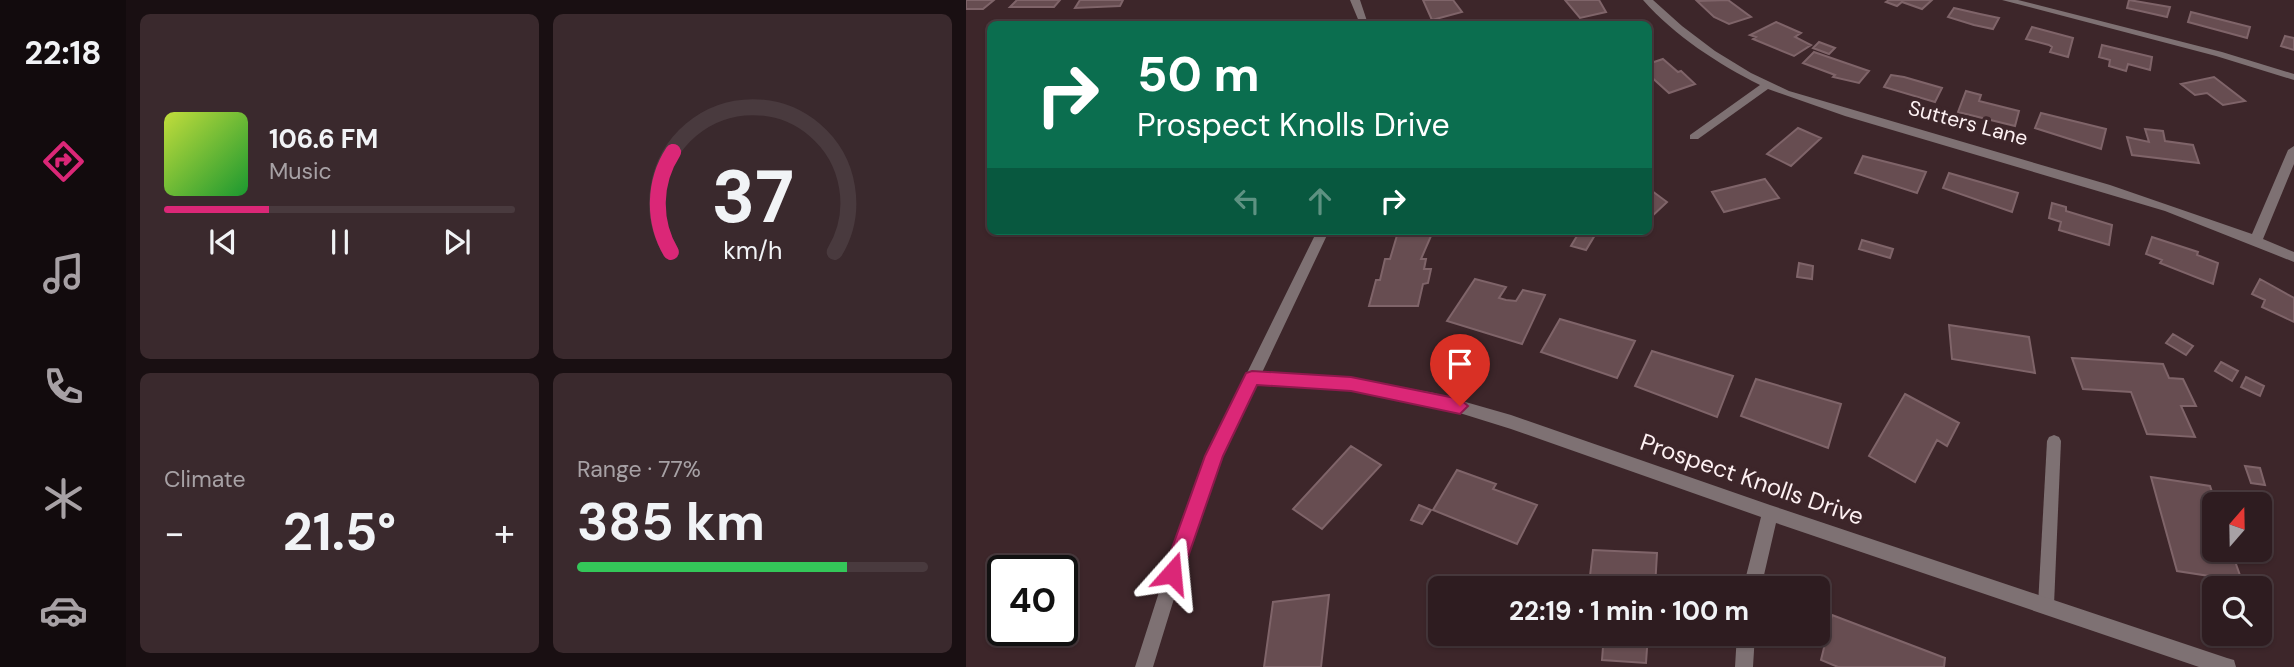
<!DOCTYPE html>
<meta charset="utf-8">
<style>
body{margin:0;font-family:"DM Sans",sans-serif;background:#3a292d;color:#f1f3f6;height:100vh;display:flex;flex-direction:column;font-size:26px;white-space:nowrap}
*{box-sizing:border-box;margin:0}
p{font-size:23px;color:#a7a1a5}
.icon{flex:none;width:38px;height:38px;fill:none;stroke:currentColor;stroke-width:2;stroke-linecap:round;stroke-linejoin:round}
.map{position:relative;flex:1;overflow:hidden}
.sheet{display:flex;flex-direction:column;gap:14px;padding:14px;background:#190f12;width:840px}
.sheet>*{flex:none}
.top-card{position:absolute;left:21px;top:21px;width:665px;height:214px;border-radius:10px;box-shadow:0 2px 5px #0004,0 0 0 2px #493a3e;background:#0b6e4f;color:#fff;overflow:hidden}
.needle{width:46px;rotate:20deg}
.controls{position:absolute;left:1236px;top:492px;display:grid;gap:14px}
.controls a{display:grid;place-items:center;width:70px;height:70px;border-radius:10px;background:#2e1c20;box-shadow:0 2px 5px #0004,0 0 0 2px #493a3e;font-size:35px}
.speed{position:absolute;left:21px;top:555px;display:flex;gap:14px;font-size:35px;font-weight:700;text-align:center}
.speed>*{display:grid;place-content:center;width:91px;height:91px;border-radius:50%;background:#2e1c20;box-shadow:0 2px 5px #0004,0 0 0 2px #493a3e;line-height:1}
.speed .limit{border:4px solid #111;border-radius:10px;background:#fff;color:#111}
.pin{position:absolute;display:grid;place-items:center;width:60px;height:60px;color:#fff;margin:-72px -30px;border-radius:50% 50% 50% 0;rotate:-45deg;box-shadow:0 0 7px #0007}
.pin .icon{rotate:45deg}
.me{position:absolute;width:77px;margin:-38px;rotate:18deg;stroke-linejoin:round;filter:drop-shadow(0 0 5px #0008)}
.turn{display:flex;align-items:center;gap:24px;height:147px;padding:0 35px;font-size:32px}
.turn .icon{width:91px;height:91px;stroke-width:2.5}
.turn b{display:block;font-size:49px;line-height:60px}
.lanes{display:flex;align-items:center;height:66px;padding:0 35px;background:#0003;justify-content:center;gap:35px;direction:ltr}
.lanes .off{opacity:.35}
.big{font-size:52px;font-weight:700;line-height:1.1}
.sheet .card{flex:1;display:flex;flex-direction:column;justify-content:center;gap:10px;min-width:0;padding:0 24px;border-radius:10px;background:#3a292d}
.sheet .dial{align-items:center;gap:0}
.dial svg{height:182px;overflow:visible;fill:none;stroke:#493a3e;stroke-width:7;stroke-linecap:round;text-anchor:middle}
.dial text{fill:#f1f3f6;stroke:none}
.song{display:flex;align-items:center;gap:21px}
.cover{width:84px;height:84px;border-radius:10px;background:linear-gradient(135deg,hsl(70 70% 55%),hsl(130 70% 35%))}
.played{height:7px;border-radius:4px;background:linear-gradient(90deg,#db2777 30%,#493a3e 30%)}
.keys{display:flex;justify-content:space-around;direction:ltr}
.heat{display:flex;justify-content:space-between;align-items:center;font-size:38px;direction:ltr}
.charge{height:10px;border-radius:5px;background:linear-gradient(90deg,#34c759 77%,#493a3e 0)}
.sheet .tiles{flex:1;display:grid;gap:14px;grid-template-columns:repeat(2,1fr)}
.trip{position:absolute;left:462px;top:576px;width:402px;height:70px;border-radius:10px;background:#2e1c20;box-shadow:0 2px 5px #0004,0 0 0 2px #493a3e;font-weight:700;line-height:70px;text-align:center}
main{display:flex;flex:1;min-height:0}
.dock{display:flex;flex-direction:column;width:126px;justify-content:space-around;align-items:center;background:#120b0d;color:#a7a1a5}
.dock .icon{width:49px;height:49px}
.dock .current{color:#db2777}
.dock b{font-size:32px;color:#f1f3f6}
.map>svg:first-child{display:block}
.building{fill:#674d51;stroke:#7f6469;stroke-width:2}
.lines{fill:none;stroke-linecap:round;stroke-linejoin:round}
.service{fill:#7e7173;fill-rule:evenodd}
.minor{fill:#7e7173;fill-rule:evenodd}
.tertiary{fill:#7e7173;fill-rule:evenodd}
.route{fill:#db2777;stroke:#8e194d;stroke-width:2}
.labels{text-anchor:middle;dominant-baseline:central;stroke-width:7;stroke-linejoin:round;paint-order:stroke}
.far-street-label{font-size:21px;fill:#fdf0f2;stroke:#3d262a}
.street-label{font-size:24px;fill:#fdf0f2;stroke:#3d262a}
</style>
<main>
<nav class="dock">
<b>22:18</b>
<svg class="icon current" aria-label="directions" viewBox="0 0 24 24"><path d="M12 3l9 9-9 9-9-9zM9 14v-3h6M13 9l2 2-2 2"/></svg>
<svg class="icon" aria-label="music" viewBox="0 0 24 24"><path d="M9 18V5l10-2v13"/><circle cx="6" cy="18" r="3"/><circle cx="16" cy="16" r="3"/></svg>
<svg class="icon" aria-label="phone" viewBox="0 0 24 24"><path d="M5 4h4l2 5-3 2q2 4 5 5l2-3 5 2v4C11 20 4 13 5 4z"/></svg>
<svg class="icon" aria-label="climate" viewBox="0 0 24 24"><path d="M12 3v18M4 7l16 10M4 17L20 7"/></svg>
<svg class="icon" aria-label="car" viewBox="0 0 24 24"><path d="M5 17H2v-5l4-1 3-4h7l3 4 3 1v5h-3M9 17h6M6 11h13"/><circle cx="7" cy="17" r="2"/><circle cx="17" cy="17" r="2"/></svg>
</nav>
<section class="sheet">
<div class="tiles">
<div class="card">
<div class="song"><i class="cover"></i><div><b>106.6 FM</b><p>Music</p></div></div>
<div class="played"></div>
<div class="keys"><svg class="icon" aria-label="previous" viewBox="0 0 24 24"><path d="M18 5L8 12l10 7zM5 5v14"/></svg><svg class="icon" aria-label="pause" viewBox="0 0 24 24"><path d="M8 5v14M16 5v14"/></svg><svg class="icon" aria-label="next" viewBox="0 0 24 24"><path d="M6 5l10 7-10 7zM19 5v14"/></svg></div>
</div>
<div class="card dial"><svg viewBox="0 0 100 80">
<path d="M14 69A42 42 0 1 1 86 69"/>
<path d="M14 69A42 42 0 0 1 15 25" stroke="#db2777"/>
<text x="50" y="56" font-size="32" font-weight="700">37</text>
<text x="50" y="72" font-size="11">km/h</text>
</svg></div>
<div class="card"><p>Climate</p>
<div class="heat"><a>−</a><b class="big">21.5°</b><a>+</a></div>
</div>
<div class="card"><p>Range · 77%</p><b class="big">385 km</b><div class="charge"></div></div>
</div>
</section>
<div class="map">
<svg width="1328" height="667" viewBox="0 0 1328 667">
<rect width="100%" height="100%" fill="#3d262a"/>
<path class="building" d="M0 0H28L17 9H0Z
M51 0H94L88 7H44Z
M114 0H157L154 6 109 8Z
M457 0H487L496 12 466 20Z
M599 0H633L640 12 614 18Z
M762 0 785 17 763 24 748 17 731 1Z
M923 0H966L956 9 936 2 931 6 920 2Z
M1163 0 1204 7 1201 17 1161 8Z
M988 8 1014 14 1033 18 1027 29 1008 25 982 17Z
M1225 12 1284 27 1281 38 1222 22Z
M810 22 835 33 829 37 845 45 828 56 787 39 790 37 784 35Z
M1066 27 1107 38 1102 57 1084 52 1086 47 1083 45 1060 39Z
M1319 36 1328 38V50L1315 46Z
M853 42 869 48 863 54 847 48Z
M1136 45 1186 57 1184 70 1162 64 1160 71 1143 66 1144 60 1133 57Z
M848 52 903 71 893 83 867 77 869 75 837 63Z
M697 59 712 72 715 71 729 84 703 93 682 74V64Z
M925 75 938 77 976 88 969 102 918 87Z
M1248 77 1279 101 1257 105 1241 93 1229 95 1215 84Z
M1000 91 1015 95 1013 101 1053 111 1049 126 992 112Z
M1075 113 1140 129 1135 149 1069 128Z
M832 128 855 138 825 166 801 154Z
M1179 129 1197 131 1199 141 1227 145 1233 163 1166 155 1161 137 1183 142Z
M897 156 960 172 951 193 889 173Z
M983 173 1052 193 1046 212 977 188Z
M799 179 813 198 758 212 746 192Z
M682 188 701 202 682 220Z
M1086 203 1100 207V211L1146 225 1143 245 1093 230 1095 222 1083 218Z
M614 231 629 235 620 250 605 246Z
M432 232H461L460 236H465L455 259H460L458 269H465L462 283 457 284 452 306H403L410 280H414L419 259H424Z
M1186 237 1232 252 1231 255 1252 263 1247 284 1194 263 1196 260 1180 254Z
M896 240 927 249 924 258 893 249Z
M833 263 847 266 846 279 831 277Z
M509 279 540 287 533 298 540 300 550 301 557 290 579 295 556 344 481 321Z
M1294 279 1328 298V322L1296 307 1299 300 1286 294Z
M594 319 669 341 651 378 575 352Z
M983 325 1063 337 1069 373 986 359Z
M1207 334 1227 346 1220 355 1200 343Z
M686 351 767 376 751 417 669 386Z
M1106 358 1197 364 1203 378 1217 379 1230 406H1215L1229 437 1181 434 1165 392 1117 389Z
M1255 362 1272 371 1266 381 1249 371Z
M1280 377 1298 386 1294 396 1275 387Z
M790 379 875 404 862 448 775 416Z
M939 394 993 423 981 446 971 440 949 482 903 456Z
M385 446 415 465 356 529 327 509Z
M1279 466 1294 468 1299 485 1285 483Z
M491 470 530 484 527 489 571 505 551 544 467 510Z
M1185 477 1244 486 1250 504 1248 550H1265L1276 581 1211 571Z
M453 505 465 510 456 524 445 520Z
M627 550 691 553 689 588H642L643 577 624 576Z
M363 595 355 667H298L307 602Z
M866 615 979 658 978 667H872L855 660Z
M638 634H682L680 663 636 660Z"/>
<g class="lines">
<path class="service" d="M1088 435 1093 437 1095 441 1088 605 1086 611 1080 613 1074 611 1072 605 1081 441 1083 437Z"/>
<path class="minor" d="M677 0H687L716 26 749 51 785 73 823 91 1144 185 1286 234 1322 150 1328 146V164L1297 239 1328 252V262L1199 211 879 116 802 89 732 139H724V135L794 85C752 64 709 36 677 0Z
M1036 0H1052L1256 52 1328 74V80L1250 56Z
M286 372 385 378 468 393 545 415 804 505 1261 658 1268 660 1270 667H1233L810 523 795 588H777L795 517 545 429 468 405 385 390 286 384 281 382 279 378 281 374Z
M771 634H789L787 667H769Z"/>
<path class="tertiary" d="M384 0H394L402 24H394Z
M351 231H363L256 457 235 511 187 667H169L219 511 240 456Z"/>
</g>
<path class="route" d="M286 371 385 377 494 399 502 406 494 414 385 391 291 385 257 456 214 580 206 583 199 580 197 573 239 456 280 373Z"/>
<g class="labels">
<g class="far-street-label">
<text transform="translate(1002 123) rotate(15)">Sutters Lane</text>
</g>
<g class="street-label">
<text transform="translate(786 479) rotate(19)">Prospect Knolls Drive</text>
</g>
</g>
</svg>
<div class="controls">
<a><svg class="needle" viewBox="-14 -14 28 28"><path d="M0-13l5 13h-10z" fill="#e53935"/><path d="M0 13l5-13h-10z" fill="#a7a1a5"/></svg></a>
<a><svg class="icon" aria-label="search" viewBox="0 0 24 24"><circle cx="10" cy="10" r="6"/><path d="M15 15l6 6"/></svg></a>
</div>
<div class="speed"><div class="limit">40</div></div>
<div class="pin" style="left:494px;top:406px;background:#d93025"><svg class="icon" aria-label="arrive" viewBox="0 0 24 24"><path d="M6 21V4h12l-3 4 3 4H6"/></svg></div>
<svg class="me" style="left:206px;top:573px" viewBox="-20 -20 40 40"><path d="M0-17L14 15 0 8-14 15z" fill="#db2777" stroke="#fff" stroke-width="4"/></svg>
<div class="trip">22:19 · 1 min · 100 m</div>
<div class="top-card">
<div class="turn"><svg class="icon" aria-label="right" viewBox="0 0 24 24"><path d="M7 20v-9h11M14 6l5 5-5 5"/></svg><div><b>50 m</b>Prospect Knolls Drive</div></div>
<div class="lanes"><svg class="icon off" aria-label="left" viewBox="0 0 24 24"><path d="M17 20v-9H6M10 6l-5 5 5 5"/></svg><svg class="icon off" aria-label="ahead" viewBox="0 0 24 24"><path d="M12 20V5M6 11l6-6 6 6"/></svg><svg class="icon" aria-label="right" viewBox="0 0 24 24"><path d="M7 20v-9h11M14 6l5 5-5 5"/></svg></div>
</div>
</div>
</main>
